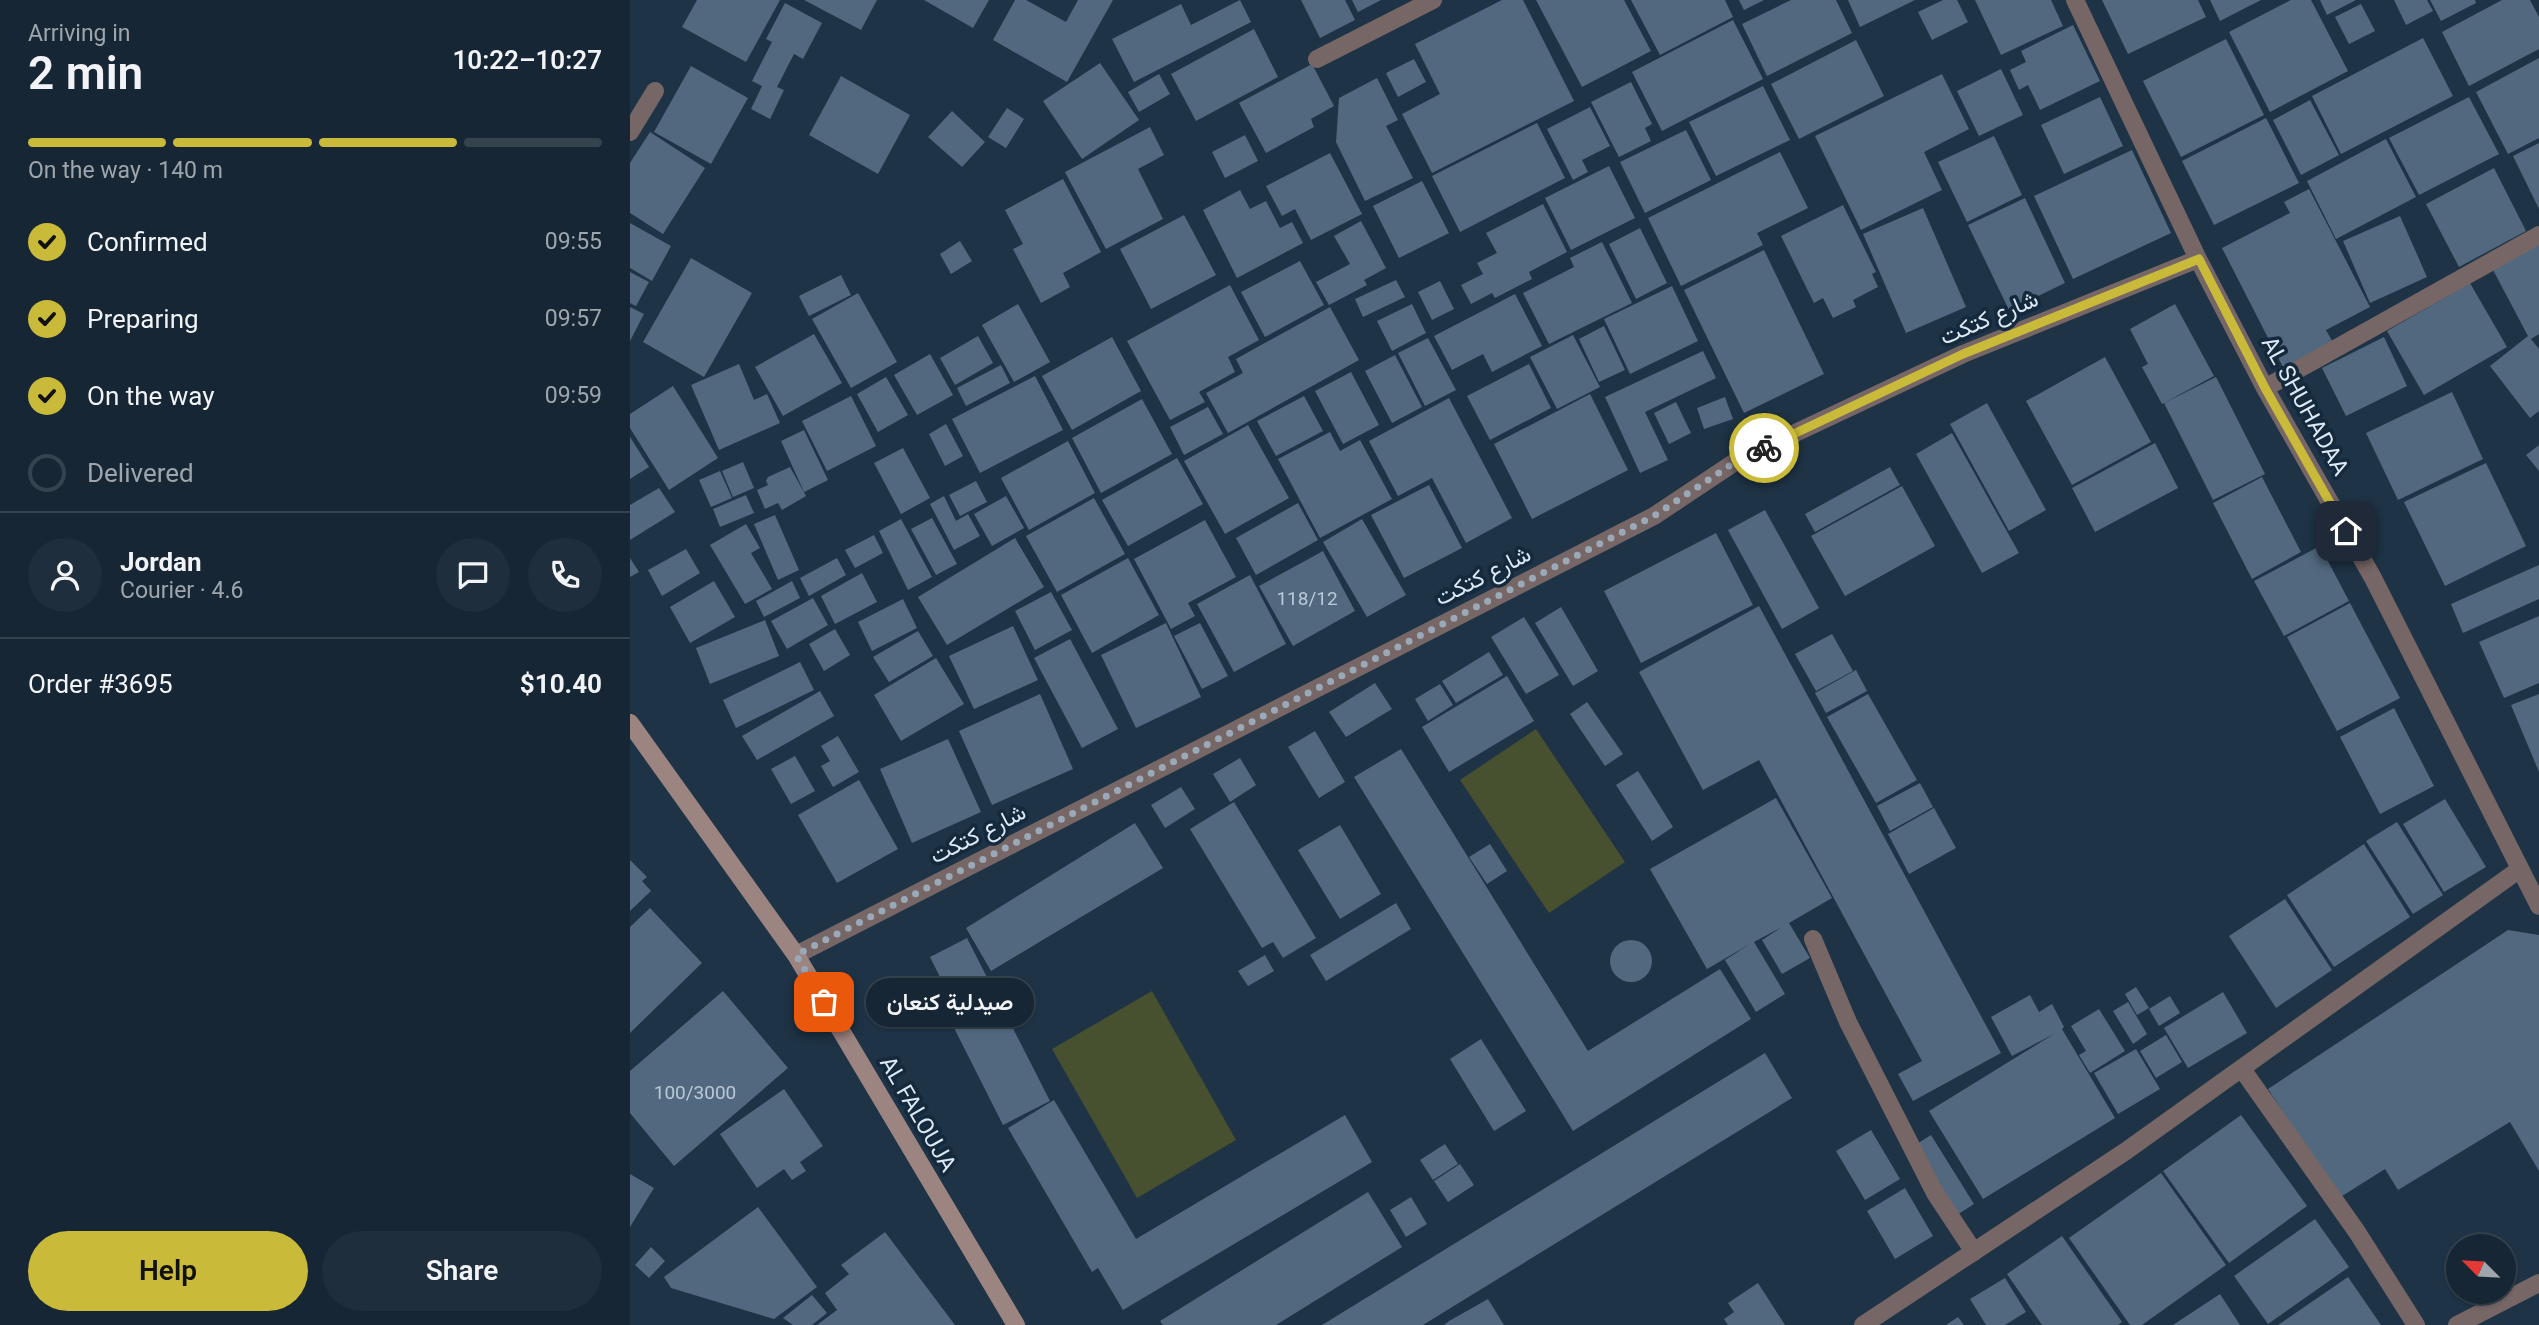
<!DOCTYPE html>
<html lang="en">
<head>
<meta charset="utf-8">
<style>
  :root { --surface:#162634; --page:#1f2e3c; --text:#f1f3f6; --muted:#9ea5ac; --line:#35434f; --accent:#caba3a }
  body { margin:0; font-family:Roboto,Vazirmatn,sans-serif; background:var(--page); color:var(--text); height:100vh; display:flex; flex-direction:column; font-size:26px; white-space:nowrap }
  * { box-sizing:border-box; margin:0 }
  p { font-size:23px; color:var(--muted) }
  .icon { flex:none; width:38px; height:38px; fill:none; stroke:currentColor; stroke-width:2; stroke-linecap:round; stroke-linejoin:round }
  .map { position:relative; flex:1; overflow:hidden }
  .drawer { display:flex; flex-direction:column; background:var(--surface); width:630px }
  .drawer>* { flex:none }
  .needle { width:46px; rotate:294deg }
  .tools { position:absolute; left:1816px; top:1234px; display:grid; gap:14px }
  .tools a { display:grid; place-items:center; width:70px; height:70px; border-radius:50%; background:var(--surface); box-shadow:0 2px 5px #0004,0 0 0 2px var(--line); font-size:35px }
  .pin { position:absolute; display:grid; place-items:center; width:60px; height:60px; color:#fff; margin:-30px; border-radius:14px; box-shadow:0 4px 10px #0006 }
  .courier { position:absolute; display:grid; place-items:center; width:70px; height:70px; margin:-35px; border:5px solid #caba3a; border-radius:50%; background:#fff; color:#222; box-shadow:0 2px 9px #0007 }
  .bubble { position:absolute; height:49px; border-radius:24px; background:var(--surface); box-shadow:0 2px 5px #0004,0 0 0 2px var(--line); font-size:23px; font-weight:600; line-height:49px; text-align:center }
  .headline em { font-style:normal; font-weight:600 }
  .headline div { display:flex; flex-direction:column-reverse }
  .headline { display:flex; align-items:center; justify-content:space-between; height:119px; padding:0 28px }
  h1 { font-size:46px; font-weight:600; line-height:52px }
  .bar { display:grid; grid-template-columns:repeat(4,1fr); gap:10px 7px; align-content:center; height:84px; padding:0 28px }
  .bar i { height:9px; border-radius:5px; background:var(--line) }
  .bar .on { background:var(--accent) }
  .bar p { grid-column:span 4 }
  .line { display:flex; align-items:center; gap:18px; padding:0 28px; border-top:2px solid var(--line) }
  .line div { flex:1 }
  .round { display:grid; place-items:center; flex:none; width:74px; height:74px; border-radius:37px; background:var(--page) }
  ol { padding:0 28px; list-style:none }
  li { display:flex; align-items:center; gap:21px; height:77px }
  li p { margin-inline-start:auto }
  li .icon { padding:7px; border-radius:50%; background:var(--accent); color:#111; stroke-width:4 }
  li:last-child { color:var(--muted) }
  li i { width:38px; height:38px; border:4px solid var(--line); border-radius:50% }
  .action { display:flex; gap:14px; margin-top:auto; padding:14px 28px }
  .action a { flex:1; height:80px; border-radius:42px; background:var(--accent); color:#111; font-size:28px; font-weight:600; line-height:80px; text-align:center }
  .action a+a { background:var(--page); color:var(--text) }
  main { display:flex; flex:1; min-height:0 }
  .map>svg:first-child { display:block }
  .green { fill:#47502f }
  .building { fill:#51687e }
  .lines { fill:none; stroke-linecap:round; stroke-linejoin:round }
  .service { stroke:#766665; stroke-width:18 }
  .minor { stroke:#766665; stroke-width:18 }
  .secondary { stroke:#9c8481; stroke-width:18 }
  .done { stroke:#9aa9b8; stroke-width:7; stroke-dasharray:0 12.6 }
  .route { stroke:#caba3a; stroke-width:9 }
  .labels { text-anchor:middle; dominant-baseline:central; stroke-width:7; stroke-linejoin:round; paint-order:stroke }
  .number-label { font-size:19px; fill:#b9c9d7 }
  .street-label { font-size:23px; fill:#dce9f5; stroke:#14293c }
</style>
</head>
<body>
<main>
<section class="drawer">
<div class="headline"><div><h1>2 min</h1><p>Arriving in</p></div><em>10:22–10:27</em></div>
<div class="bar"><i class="on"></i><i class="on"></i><i class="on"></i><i></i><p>On the way · 140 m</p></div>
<ol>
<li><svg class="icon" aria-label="check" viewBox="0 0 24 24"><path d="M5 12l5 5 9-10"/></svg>Confirmed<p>09:55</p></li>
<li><svg class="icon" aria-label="check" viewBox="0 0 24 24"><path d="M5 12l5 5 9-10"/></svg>Preparing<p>09:57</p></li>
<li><svg class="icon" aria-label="check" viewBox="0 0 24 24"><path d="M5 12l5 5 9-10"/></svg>On the way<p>09:59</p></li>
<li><i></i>Delivered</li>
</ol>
<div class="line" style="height:126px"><a class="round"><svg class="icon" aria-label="person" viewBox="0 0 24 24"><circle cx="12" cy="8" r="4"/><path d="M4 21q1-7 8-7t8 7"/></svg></a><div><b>Jordan</b><p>Courier · 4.6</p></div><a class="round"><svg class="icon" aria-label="chat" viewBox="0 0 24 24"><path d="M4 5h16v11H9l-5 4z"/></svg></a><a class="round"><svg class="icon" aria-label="phone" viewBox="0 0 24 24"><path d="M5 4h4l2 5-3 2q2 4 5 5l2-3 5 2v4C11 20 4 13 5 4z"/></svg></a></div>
<div class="line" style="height:91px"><div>Order #3695</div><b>$10.40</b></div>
<div class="action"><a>Help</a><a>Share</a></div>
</section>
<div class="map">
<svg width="1909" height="1325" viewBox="0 0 1909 1325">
  <rect width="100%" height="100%" fill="#1e3346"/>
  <path class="green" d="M906 729 995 862 919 913 830 780Z
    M522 991 606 1140 507 1198 422 1049Z"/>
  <path class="building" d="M67 0H150L116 62 52 27Z
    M174 0H247L231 30Z
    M294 0H359L343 28Z
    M385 0H396L436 22 448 0H483L437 82 363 40Z
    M610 0 621 22 504 82 482 39 551 4 561 25Z
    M671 0H715L725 20 690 38Z
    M722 0H751L728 12Z
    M872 0H893L944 101 802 173 772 114 810 94 785 44Z
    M906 0H994L1021 51 952 87Z
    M1001 0H1095L1103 17 1030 55Z
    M1109 0H1134L1114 10Z
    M1161 0H1206L1222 33 1137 76 1112 24Z
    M1218 0H1285L1230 27Z
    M1313 0H1327L1338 22 1302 40 1288 12Z
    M1345 0H1421L1433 26 1371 55Z
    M1472 0H1568L1576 17 1498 54Z
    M1580 0H1631L1590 21Z
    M1661 0H1681L1718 71 1640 112 1599 32Z
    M1690 0H1726L1697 15Z
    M1764 0H1797L1803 11 1776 25Z
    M1800 0H1845L1846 3 1811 21Z
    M1872 0H1900L1909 17V49L1839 86 1812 32Z
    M155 3 192 23 173 59 164 54 147 87 154 90 140 119 121 109 132 86 122 81 142 42 136 39Z
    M1731 4 1745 31 1719 44 1705 17Z
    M1103 20 1133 79 1032 131 1002 72Z
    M1443 25 1470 81 1410 110 1398 85 1389 90 1380 70 1396 62 1391 51Z
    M624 29 648 77 566 121 541 74Z
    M1793 38 1823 96 1711 154 1682 96Z
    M1596 39 1634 115 1551 157 1513 81Z
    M1226 40 1254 96 1169 139 1141 84Z
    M1909 58V138L1878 154 1846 92Z
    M784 59 796 82 768 97 756 73Z
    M470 63 509 120 452 159 413 101Z
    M682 64 704 106 681 119 684 127 636 153 609 103Z
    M61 66 118 98 81 164 24 132Z
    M1371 69 1393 115 1349 136 1327 91Z
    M529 74 540 94 509 112 498 92Z
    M1312 74 1339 129 1294 152 1312 190 1231 230 1185 136Z
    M211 76 280 115 248 174 179 135Z
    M747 78 768 120 756 126 783 178 735 201 706 142 709 98Z
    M1001 82 1022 124 1015 128 1021 141 989 157 961 102Z
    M1133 86 1160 140 1086 176 1059 122Z
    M1470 97 1493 146 1434 174 1411 125Z
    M1839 97 1869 154 1789 195 1759 138Z
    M1680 100 1709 155 1671 175 1643 120Z
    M960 107 980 146 952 160 958 172 943 180 917 129Z
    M377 108 394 119 376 148 358 137Z
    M322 111 355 142 332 167 298 137Z
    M1636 118 1669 183 1584 225 1552 161Z
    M907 123 935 178 830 232 802 176Z
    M520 127 534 155 508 169 533 219 476 249 435 172Z
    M1056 130 1081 180 1015 213 990 162Z
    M20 132 75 168 33 234 0 213V163Z
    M615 135 628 161 595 178 582 152Z
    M1364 136 1392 195 1337 222 1308 162Z
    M1756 139 1786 197 1706 239 1677 181Z
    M1909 143V209L1883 156Z
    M1502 150 1541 233 1443 279 1404 196Z
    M1150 152 1178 208 1127 233 1133 245 1051 286 1018 218Z
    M700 153 732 214 681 240 665 209 652 216 636 186Z
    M979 166 1005 218 941 250 915 198Z
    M1864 168 1896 231 1829 267 1796 204Z
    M433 179 471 252 433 273 440 287 411 303 383 249 393 244 375 210Z
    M792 181 819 233 769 258 743 206Z
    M1679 189 1740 307 1696 330 1705 346 1655 371 1592 248 1660 213 1654 202Z
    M610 190 620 209 636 201 650 228 662 222 673 243 607 278 573 210Z
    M1395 198 1435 283 1379 310 1338 225Z
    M913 204 937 252 899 272 902 279 865 298 862 293 841 304 831 285 853 274 847 263 867 253 856 233Z
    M1213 205 1246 272 1242 274 1248 287 1223 300 1226 307 1203 318 1193 298 1184 303 1151 236Z
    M1293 208 1336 307 1276 333 1233 234Z
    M554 215 586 275 521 309 490 249Z
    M1770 216 1797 277 1740 303 1713 241Z
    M731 221 756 268 734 280 737 285 699 305 686 282 720 264 704 236Z
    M0 223 41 246 22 281 0 268Z
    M1010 228 1037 283 1006 299 979 244Z
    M330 241 342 261 321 274 310 254Z
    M972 242 1002 303 919 344 893 293 944 267 940 258Z
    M1909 243V334L1901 339 1909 349V411L1900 418 1860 366 1898 336 1862 268Z
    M1134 250 1194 374 1114 413 1054 290Z
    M61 258 122 293 74 377 13 342Z
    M670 261 694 305 635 337 611 292Z
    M0 272 19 282 6 306 0 303Z
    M211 275 221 295 179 316 169 296Z
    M766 280 775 297 733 317 725 299Z
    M810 281 824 309 802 320 788 292Z
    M1840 283 1877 347 1794 395 1757 331Z
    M600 285 629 340 598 357 605 372 569 392 575 402 540 420 497 341Z
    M1042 286 1068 341 1000 374 974 319Z
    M228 293 267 362 221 388 182 319Z
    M885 294 912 346 862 372 853 354 822 370 804 336Z
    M388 304 420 362 384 382 352 325Z
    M782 304 796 333 762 351 747 321Z
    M1545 304 1584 376 1532 404 1512 367 1518 364 1500 329Z
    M0 307 14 314 0 341Z
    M700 307 729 360 598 433 576 393 613 373 606 359Z
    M974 326 995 370 969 382 949 339Z
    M184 334 212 383 153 416 125 367Z
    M943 335 970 387 927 409 900 357Z
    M348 336 363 363 325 385 310 358Z
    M482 337 511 391 442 430 412 376Z
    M1754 337 1777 386 1716 416 1692 368Z
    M798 338 826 390 795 406 768 353Z
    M1073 351 1086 378 1015 412 1038 460 1010 473 975 397Z
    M300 354 323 395 287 415 264 375Z
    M765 355 792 407 762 423 735 371Z
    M1475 357 1521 442 1442 485 1396 401Z
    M109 364 124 400 137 394 150 423 89 450 61 385Z
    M899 364 921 408 860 440 837 396Z
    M371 365 380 383 336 406 327 388Z
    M721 372 749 425 713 444 685 391Z
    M405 376 433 430 350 473 322 419Z
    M256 377 278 415 248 432 227 394Z
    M1586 377 1635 474 1583 500 1534 403Z
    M43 386 88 458 39 490 0 428V414Z
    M1822 392 1853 459 1768 500 1736 433Z
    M960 394 998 470 902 519 864 444Z
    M221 396 246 446 197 471 172 421Z
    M674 396 693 431 646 456 627 421Z
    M1095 397 1103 419 1074 429 1067 408Z
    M819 398 882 518 836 543 802 478 768 496 739 441Z
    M512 399 542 454 471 493 442 438Z
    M1046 402 1061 433 1039 444 1024 413Z
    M1357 403 1416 510 1379 531 1320 424Z
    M578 407 593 434 554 455 540 427Z
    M316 424 333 456 315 466 299 434Z
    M618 425 659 498 595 534 554 461Z
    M174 430 198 480 174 492 151 441Z
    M700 432 710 451 730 440 762 499 690 538 648 459Z
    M1322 433 1389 553 1352 573 1286 454Z
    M0 437 19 467 0 479Z
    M438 441 465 493 399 530 371 478Z
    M1525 443 1548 488 1465 532 1442 488Z
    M1909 445V471L1896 455Z
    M273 448 300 498 271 514 244 463Z
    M547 458 573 504 498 546 472 500Z
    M113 462 124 488 103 497 92 471Z
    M1856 463 1896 546 1815 586 1774 502Z
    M160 467 176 496 152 510 148 503 135 509 127 490 138 485 136 481 138 477Z
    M1260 467 1270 485 1185 532 1175 514Z
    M90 471 102 498 81 507 69 480Z
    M1632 477 1671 552 1622 579 1583 503Z
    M346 481 357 502 330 516 319 495Z
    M799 485 832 548 774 578 741 515Z
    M1272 486 1305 546 1215 596 1181 536Z
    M29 488 45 512 0 540V505Z
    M116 495 124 513 90 527 83 509Z
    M314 496 326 521 338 514 350 536 324 550 300 504Z
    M376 496 394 528 362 546 344 514Z
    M464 498 495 554 427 592 396 536Z
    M668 503 688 540 626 575 606 538Z
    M1135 510 1189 608 1152 629 1098 530Z
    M145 515 169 570 148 580 124 524Z
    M302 518 327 564 306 575 281 529Z
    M271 519 302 577 278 590 249 531Z
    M732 519 776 595 737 617 693 542Z
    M575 520 606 577 558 603 565 616 541 629 504 559Z
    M116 524 130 548 121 553 142 589 115 604 80 545Z
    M1086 533 1123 605 1011 663 974 591Z
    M244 535 253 553 225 568 215 550Z
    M385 538 414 587 317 645 288 597Z
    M1690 546 1719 601 1654 636 1624 581Z
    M56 549 70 573 32 596 18 570Z
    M693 551 725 611 663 646 629 586Z
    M0 558 9 572 0 577Z
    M207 558 216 575 179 596 170 578Z
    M498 558 529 615 462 653 431 595Z
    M1909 565V599L1833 633 1821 604Z
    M232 573 247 602 205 624 191 596Z
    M620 575 656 644 604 672 567 604Z
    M84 581 105 617 60 643 40 607Z
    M162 581 170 598 134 617 126 601Z
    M421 592 442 630 405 650 385 611Z
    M183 598 198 625 157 649 141 621Z
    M273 599 287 628 242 651 228 622Z
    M1720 603 1770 698 1707 731 1657 637Z
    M1129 606 1371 1053 1283 1101 1268 1074 1292 1061 1129 760 1073 790 1009 672Z
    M931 607 968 671 943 686 905 623Z
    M1909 616V683L1874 698 1849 642Z
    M894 617 929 675 896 694 861 637Z
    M135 620 149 656 80 684 66 648Z
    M536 623 571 697 506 728 471 655Z
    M570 623 598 676 572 689 544 636Z
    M383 626 408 680 344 709 319 656Z
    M205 629 220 655 194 671 179 644Z
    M288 631 303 656 259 682 243 657Z
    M1202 634 1223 671 1186 691 1165 654Z
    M440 639 488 729 452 748 404 658Z
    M859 652 873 675 826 703 812 681Z
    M306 658 334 704 271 741 244 695Z
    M170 662 184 690 106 728 93 700Z
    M1226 670 1237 691 1196 713 1185 693Z
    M877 676 904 721 819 772 792 727Z
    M745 683 762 709 716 737 699 712Z
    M810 684 823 705 798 721 785 699Z
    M190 691 204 716 127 760 112 736Z
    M410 694 443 769 362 805 329 731Z
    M1238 694 1287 780 1246 803 1197 717Z
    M1909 694V772L1881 705Z
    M957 702 993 754 975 766 940 714Z
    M1764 708 1804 786 1750 814 1710 737Z
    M685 731 715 782 689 798 658 747Z
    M208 736 229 772 203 787 191 766 200 761 191 746Z
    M318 739 351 812 282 843 250 769Z
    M771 749 958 1051 1090 969 1121 1019 943 1131 724 777Z
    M165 756 185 791 161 804 141 769Z
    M610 758 626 785 600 802 583 774Z
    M1008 771 1043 827 1022 841 986 785Z
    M229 780 268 849 207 883 168 815Z
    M1290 783 1303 807 1260 831 1247 806Z
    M551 787 565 809 535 828 521 805Z
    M1146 798 1202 898 1159 923 1180 958 1152 974 1132 940 1152 927 1124 942 1155 994 1126 1012 1095 960 1120 944 1077 969 1020 869Z
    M1815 799 1856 867 1814 892 1773 824Z
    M604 802 686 938 653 958 643 942 632 948 560 829Z
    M1304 808 1326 848 1279 874 1258 834Z
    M1767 822 1813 895 1783 914 1736 841Z
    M505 823 533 868 361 971 336 928Z
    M710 825 751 894 710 919 668 850Z
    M860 844 877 871 857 884 839 857Z
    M1734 844 1780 917 1704 967 1657 895Z
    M0 860 17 877 12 881 21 891 0 911Z
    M1655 899 1702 970 1646 1008 1599 936Z
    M766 903 781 929 696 981 680 955Z
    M20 908 72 963 0 1033V927Z
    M1878 930 1909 935V1171L1880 1122 1768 1190 1755 1169 1709 1198 1638 1089Z
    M337 938 420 1101 373 1125 317 1014 326 1009 300 957Z
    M980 961a21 21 0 1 1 42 0a21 21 0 1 1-42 0Z
    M635 955 644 971 618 986 608 971Z
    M1506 987 1519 1008 1507 1015 1495 994Z
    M93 991 158 1068 44 1166 0 1113V1071Z
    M1593 992 1617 1033 1558 1068 1534 1028Z
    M1400 995 1409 1012 1422 1004 1434 1027 1432 1029 1485 1118 1353 1199 1299 1111 1424 1034 1382 1056 1361 1017Z
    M1540 996 1550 1013 1529 1026 1519 1009Z
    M1498 1002 1517 1034 1503 1044 1483 1011Z
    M1469 1009 1495 1051 1460 1073 1449 1055 1456 1051 1441 1026Z
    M1536 1035 1552 1062 1526 1078 1510 1051Z
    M851 1039 896 1111 864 1131 820 1059Z
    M1506 1049 1530 1089 1488 1114 1464 1073Z
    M1135 1053 1162 1098 793 1325H692Z
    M154 1089 193 1146 170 1162 176 1171 162 1180 154 1169 127 1188 90 1134Z
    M424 1100 506 1239 715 1115 742 1162 493 1310 468 1268 462 1272 378 1128Z
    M1611 1115 1677 1206 1599 1263 1533 1171Z
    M1241 1130 1270 1179 1235 1200 1206 1151Z
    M1301 1135 1344 1204 1327 1215 1285 1145Z
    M815 1144 828 1164 803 1180 790 1160Z
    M830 1164 844 1185 818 1202 804 1181Z
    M1531 1173 1596 1265 1512 1325H1500L1439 1238Z
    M0 1174 24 1188 0 1227Z
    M1275 1188 1303 1236 1265 1259 1237 1211Z
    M738 1192 772 1247 646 1325H533L530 1321Z
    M781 1197 797 1224 776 1237 760 1210Z
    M128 1207 187 1287 144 1319 41 1288 34 1277Z
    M1685 1219 1719 1267 1638 1324 1604 1276Z
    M255 1232 325 1325H187L207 1310 195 1293 219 1274 211 1265Z
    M1432 1236 1492 1322 1488 1325H1412L1377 1274Z
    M21 1247 35 1261 19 1278 5 1265Z
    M1718 1277 1751 1325H1648Z
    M1375 1278 1396 1312 1375 1325H1356L1340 1299Z
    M1128 1283 1155 1325H1098L1094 1319 1104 1312 1098 1303Z
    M1590 1294 1610 1325H1543Z
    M182 1295 197 1313 182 1325H163L153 1318Z
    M858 1299 874 1325H814L819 1321Z
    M1328 1317 1334 1325H1316Z"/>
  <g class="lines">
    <path class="service" d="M687 59 803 0
      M0 132 25 91
      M1183 939 1218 1022 1305 1193 1344 1252"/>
    <path class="minor" d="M1445 0 1568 259 1635 388 1743 578 1909 906
      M1635 388 1909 235
      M166 955 1024 516 1108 460 1333 354 1568 259
      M1612 1069 1727 1232 1786 1325
      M1233 1325 1496 1151 1890 869
      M1827 1325 1909 1283"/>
    <path class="secondary" d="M0 723 166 955 386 1325"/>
  </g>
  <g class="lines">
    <path class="done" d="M194 1002 166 955 1024 516 1108 460 1134 448"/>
    <path class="route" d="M1134 448 1333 354 1569 259 1635 388 1716 531"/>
  </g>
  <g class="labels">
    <g class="number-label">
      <text x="677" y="598">118/12</text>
      <text x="65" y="1092">100/3000</text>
    </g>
    <g class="street-label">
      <text transform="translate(1359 318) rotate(-23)">شارع كتكت</text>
      <text transform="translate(1675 406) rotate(61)">AL SHUHADAA</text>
      <text transform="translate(853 576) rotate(-27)">شارع كتكت</text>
      <text transform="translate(348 834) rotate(-27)">شارع كتكت</text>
      <text transform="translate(288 1114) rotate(60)">AL FALOUJA</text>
    </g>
  </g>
</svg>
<div class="tools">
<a><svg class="needle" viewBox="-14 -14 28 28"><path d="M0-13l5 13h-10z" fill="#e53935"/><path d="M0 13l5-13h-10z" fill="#9ea5ac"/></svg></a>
</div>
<div class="pin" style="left:194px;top:1002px;background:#ea580c"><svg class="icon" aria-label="bag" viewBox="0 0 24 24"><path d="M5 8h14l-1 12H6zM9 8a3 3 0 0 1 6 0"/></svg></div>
<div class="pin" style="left:1716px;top:531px;background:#1f2937"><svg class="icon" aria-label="home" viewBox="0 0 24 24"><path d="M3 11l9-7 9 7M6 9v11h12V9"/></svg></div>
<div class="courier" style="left:1134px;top:448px"><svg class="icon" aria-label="bike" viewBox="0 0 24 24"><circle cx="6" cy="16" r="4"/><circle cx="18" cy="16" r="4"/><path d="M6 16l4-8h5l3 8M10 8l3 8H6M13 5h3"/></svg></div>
<div class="bubble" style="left:236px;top:978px;width:168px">صيدلية كنعان</div>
</div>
</main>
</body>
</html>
